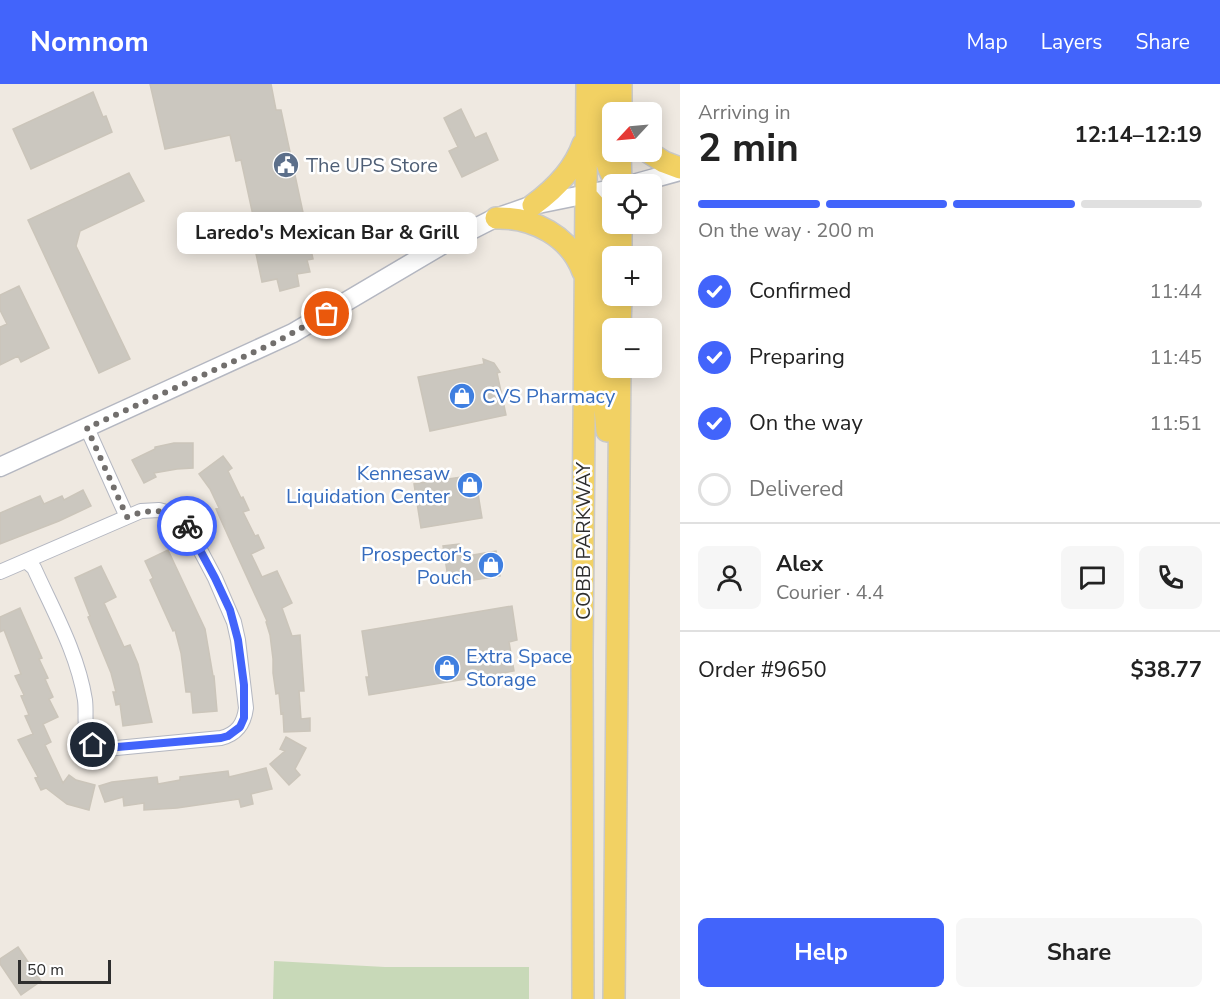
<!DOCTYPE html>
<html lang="en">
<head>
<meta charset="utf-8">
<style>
  :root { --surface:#fff; --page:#f6f6f6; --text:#222; --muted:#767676; --line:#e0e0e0; --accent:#4264fb }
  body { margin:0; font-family:"Nunito Sans",sans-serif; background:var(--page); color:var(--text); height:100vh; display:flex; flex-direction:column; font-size:22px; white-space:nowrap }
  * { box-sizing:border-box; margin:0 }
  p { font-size:20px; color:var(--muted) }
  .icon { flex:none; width:33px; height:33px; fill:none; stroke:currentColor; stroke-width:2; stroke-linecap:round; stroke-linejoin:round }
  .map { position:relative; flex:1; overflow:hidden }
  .drawer { display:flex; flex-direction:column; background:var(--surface); width:540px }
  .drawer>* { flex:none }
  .needle { width:39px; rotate:244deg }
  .buttons { position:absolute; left:602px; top:18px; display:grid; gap:12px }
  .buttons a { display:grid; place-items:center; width:60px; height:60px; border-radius:9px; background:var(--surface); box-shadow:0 3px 15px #0003; font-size:30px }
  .scale { position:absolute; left:18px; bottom:15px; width:93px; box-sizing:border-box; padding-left:6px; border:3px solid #2e2e2e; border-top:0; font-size:16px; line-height:21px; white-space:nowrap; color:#2e2e2e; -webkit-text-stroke:4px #fff; paint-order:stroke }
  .pin { position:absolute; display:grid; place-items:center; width:51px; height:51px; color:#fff; margin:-26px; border:3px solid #fff; border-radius:50%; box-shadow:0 2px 6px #0007 }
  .courier { position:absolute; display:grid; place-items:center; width:60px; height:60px; margin:-30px; border:4px solid #4264fb; border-radius:50%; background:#fff; color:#222; box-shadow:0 2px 8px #0007 }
  .bubble { position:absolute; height:42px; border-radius:9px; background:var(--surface); box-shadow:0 3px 15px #0003; font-size:20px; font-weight:700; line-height:42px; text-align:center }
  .headline em { font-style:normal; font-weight:700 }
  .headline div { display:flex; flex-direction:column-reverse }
  .headline { display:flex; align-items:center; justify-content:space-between; height:102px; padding:0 18px }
  h1 { font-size:39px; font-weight:700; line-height:45px }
  .bar { display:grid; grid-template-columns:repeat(4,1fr); gap:9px 6px; align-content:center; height:72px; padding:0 18px }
  .bar i { height:8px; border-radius:4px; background:var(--line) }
  .bar .active { background:var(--accent) }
  .bar p { grid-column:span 4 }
  .line { display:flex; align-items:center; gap:15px; padding:0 18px; border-top:2px solid var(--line) }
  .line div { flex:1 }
  .round { display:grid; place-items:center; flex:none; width:63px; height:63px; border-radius:9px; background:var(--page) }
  ol { padding:0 18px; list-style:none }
  li { display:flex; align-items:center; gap:18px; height:66px }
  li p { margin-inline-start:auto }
  li .icon { padding:6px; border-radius:50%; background:var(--accent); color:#fff; stroke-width:4 }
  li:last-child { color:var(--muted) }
  li i { width:33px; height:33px; border:3px solid var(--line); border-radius:50% }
  .cta { display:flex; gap:12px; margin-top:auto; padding:12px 18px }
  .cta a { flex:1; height:69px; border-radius:9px; background:var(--accent); color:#fff; font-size:24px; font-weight:700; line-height:69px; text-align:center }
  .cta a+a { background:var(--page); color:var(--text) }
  header { display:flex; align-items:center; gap:36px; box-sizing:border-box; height:84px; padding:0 30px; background:var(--accent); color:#fff }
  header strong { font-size:28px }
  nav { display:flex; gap:33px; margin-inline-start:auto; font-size:21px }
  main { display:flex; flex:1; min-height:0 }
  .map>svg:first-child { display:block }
  .cemetery { fill:#c8d9b8 }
  .building { fill:#cbc7bf; stroke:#cbc5ba; stroke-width:1.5 }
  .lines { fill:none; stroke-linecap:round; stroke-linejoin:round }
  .street-casing { stroke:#b4b7c1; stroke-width:16 }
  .secondary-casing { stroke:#b4b7c1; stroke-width:21 }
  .primary-casing { stroke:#c9c9c9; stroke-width:24 }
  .street { stroke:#fff; stroke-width:14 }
  .secondary { stroke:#fff; stroke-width:18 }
  .primary { stroke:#f2d163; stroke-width:21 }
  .done { stroke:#726f6d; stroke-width:6; stroke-dasharray:0 10.8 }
  .route { stroke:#4264fb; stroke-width:8 }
  .labels { text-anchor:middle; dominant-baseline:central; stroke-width:5; stroke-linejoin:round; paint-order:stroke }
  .service-label { font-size:20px; fill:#4e5e75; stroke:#fff; text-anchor:start }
  .shop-label { font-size:20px; fill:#366cbe; stroke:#fff; text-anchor:start }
  .street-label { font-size:20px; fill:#2e2e2e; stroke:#fff }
</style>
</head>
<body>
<header>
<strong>Nomnom</strong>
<nav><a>Map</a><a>Layers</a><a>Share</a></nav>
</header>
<main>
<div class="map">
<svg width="680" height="915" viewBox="0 0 680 915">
  <rect width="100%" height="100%" fill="#efe9e1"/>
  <path class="cemetery" d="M274 877 385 883H529V915H273Z"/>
  <path class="building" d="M150 0H271L276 26H281L313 175 307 176 310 188 297 190 299 202 280 207 277 195 262 198 255 165 260 164 241 76 236 77 230 51 165 65Z
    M93 8 103 33 106 32 112 48 31 85 13 45Z
    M461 25 475 54 486 49 498 76 462 93 449 67 458 63 444 34Z
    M129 89 144 117 80 147 76 162 130 275 99 289 28 136Z
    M19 202 49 264 21 278 18 272 0 281V243L7 240 0 226V211Z
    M483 275 494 279 500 288 497 289 506 331 430 347 418 293 484 280Z
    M174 359H193V384L177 385 154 389 156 393 144 399 132 376 155 365V363Z
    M223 372 232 384 228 387 241 414 243 413 249 426 243 428 255 452 258 451 264 464 251 470 262 493 277 487 292 519 282 524 292 552 300 551 304 607H299L301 635 310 634V647L284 648 283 629 281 630 279 609 276 610 273 589V575L270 551 266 538 267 537 225 445 216 425 219 424 210 405 199 390Z
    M475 391 482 434 421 444 414 400Z
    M83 406 91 422 59 437 0 460V429L40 412 44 420 62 412 64 416Z
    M459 460 461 473 496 467 500 492 449 500 443 462Z
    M168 466 205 545 213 592H214L217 627 193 629 191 608H186L181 569 175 546 173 547 150 496 153 494 145 477Z
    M101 482 116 513 104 519 124 563 130 561 138 580 152 638 123 642 120 620 116 621 113 608H116L111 589 88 533 90 532 75 494Z
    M512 522 517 556 509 558 514 587 369 611 366 593H369L362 547Z
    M20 524 42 574 39 575 48 594 45 595 53 613 49 615 58 633 43 640 51 658 45 661 63 699 69 691 76 696 95 701 89 726 67 720 46 704 41 706 35 694 38 693 18 656 33 650 25 632 29 631 21 612 24 611 15 592 21 590 4 546 0 548V533Z
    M286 653 306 664 295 685 300 691 289 701 270 680 285 667 280 665Z
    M266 684 272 705 251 710 253 720 241 723 239 715 177 724 144 726V719L124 722 123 713 105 718 99 702 112 698 157 693 158 700 180 696V693L228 687 229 693Z
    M18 863 41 897 21 911 0 880V875Z"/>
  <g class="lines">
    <g class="street-casing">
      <path id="street" d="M87 344 127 433
        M0 488 141 427 159 426 173 430 189 445 215 494 234 538 238 556 246 624C244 640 237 650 221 654L106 665 93 661C82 648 87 631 85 616 78 570 53 526 34 484L26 477"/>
    </g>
    <g class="secondary-casing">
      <path id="secondary" d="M633 100 680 87
        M0 383 293 249 442 161 493 135 533 121 612 105"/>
    </g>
    <g class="primary-casing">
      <path id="primary" d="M605 0C604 32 596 74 618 100
        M621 28V0
        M620 68 621 100
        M648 68 664 78 680 84
        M586 111 598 125 602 139 601 279 607 347
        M533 121C555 105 574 86 583 60
        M496 134C533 133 570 152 583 188
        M621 172V140
        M620 244 621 212
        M583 915 582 569 587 0
        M614 915 620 284"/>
    </g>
    <use href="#street" class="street"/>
    <use href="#secondary" class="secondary"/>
    <use href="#primary" class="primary"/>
  </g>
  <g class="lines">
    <path class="done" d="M187 442C169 424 150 424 127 433L87 344 276 258 327 230"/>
    <path class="route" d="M93 661 106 664 221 654 228 652 240 643 244 634V601L238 556 230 526 215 494 187 442"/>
  </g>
  <defs>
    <g id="civic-disc" transform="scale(1.35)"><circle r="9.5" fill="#5c6f8a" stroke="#fff"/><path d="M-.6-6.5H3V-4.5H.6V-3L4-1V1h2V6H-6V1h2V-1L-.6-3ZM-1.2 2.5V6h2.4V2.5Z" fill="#fff"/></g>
    <g id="shop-disc" transform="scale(1.35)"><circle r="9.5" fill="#3f7fe0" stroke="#fff"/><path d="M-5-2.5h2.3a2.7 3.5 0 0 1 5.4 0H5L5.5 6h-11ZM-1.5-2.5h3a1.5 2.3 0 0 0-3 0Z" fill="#fff"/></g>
  </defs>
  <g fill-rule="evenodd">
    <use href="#civic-disc" x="286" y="81"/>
    <use href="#shop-disc" x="462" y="312"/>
    <use href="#shop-disc" x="470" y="401"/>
    <use href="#shop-disc" x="491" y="481"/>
    <use href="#shop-disc" x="447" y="584"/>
  </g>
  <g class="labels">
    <g class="service-label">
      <text x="306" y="81">The UPS Store</text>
    </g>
    <g class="shop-label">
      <text x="482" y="312">CVS Pharmacy</text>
      <text x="450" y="389" text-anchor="end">Kennesaw<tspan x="450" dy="23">Liquidation Center</tspan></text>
      <text x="472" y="470" text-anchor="end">Prospector's<tspan x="472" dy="23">Pouch</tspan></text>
      <text x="466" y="572">Extra Space<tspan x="466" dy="23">Storage</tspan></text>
    </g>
    <g class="street-label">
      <text transform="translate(583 457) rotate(-90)">COBB PARKWAY</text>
    </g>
  </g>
</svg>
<div class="buttons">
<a><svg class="needle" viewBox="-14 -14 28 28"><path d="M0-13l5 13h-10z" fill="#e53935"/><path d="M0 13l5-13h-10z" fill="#767676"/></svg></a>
<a><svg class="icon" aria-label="locate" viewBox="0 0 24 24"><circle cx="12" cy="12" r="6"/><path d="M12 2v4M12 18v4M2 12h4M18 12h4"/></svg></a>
<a>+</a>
<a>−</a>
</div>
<div class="scale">50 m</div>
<div class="pin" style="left:327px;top:230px;background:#ea580c"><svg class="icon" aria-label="bag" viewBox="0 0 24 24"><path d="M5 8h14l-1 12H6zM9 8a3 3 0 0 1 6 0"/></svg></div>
<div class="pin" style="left:93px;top:661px;background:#1f2937"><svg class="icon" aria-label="home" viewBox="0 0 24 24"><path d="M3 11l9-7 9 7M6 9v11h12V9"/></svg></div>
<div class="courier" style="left:187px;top:442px"><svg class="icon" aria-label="bike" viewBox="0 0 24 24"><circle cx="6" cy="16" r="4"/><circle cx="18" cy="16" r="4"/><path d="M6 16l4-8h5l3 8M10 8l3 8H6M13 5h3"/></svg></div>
<div class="bubble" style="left:177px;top:128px;width:300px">Laredo's Mexican Bar &amp; Grill</div>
</div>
<section class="drawer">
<div class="headline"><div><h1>2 min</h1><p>Arriving in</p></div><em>12:14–12:19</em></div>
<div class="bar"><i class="active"></i><i class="active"></i><i class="active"></i><i></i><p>On the way · 200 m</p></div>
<ol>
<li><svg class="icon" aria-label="check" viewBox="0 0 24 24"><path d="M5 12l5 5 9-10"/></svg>Confirmed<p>11:44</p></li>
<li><svg class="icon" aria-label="check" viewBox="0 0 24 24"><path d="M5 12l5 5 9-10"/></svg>Preparing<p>11:45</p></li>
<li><svg class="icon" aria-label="check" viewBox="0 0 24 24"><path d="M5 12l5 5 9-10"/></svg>On the way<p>11:51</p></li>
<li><i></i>Delivered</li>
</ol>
<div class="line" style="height:108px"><a class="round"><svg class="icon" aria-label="person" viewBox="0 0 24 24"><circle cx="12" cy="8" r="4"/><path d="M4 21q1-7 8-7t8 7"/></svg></a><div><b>Alex</b><p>Courier · 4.4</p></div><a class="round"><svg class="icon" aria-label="chat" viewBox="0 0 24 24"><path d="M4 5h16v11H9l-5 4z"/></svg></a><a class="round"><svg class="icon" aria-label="phone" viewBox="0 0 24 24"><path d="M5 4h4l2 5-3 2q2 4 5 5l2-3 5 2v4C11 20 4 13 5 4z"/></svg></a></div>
<div class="line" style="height:78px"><div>Order #9650</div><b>$38.77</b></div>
<div class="cta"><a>Help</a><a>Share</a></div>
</section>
</main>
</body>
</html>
